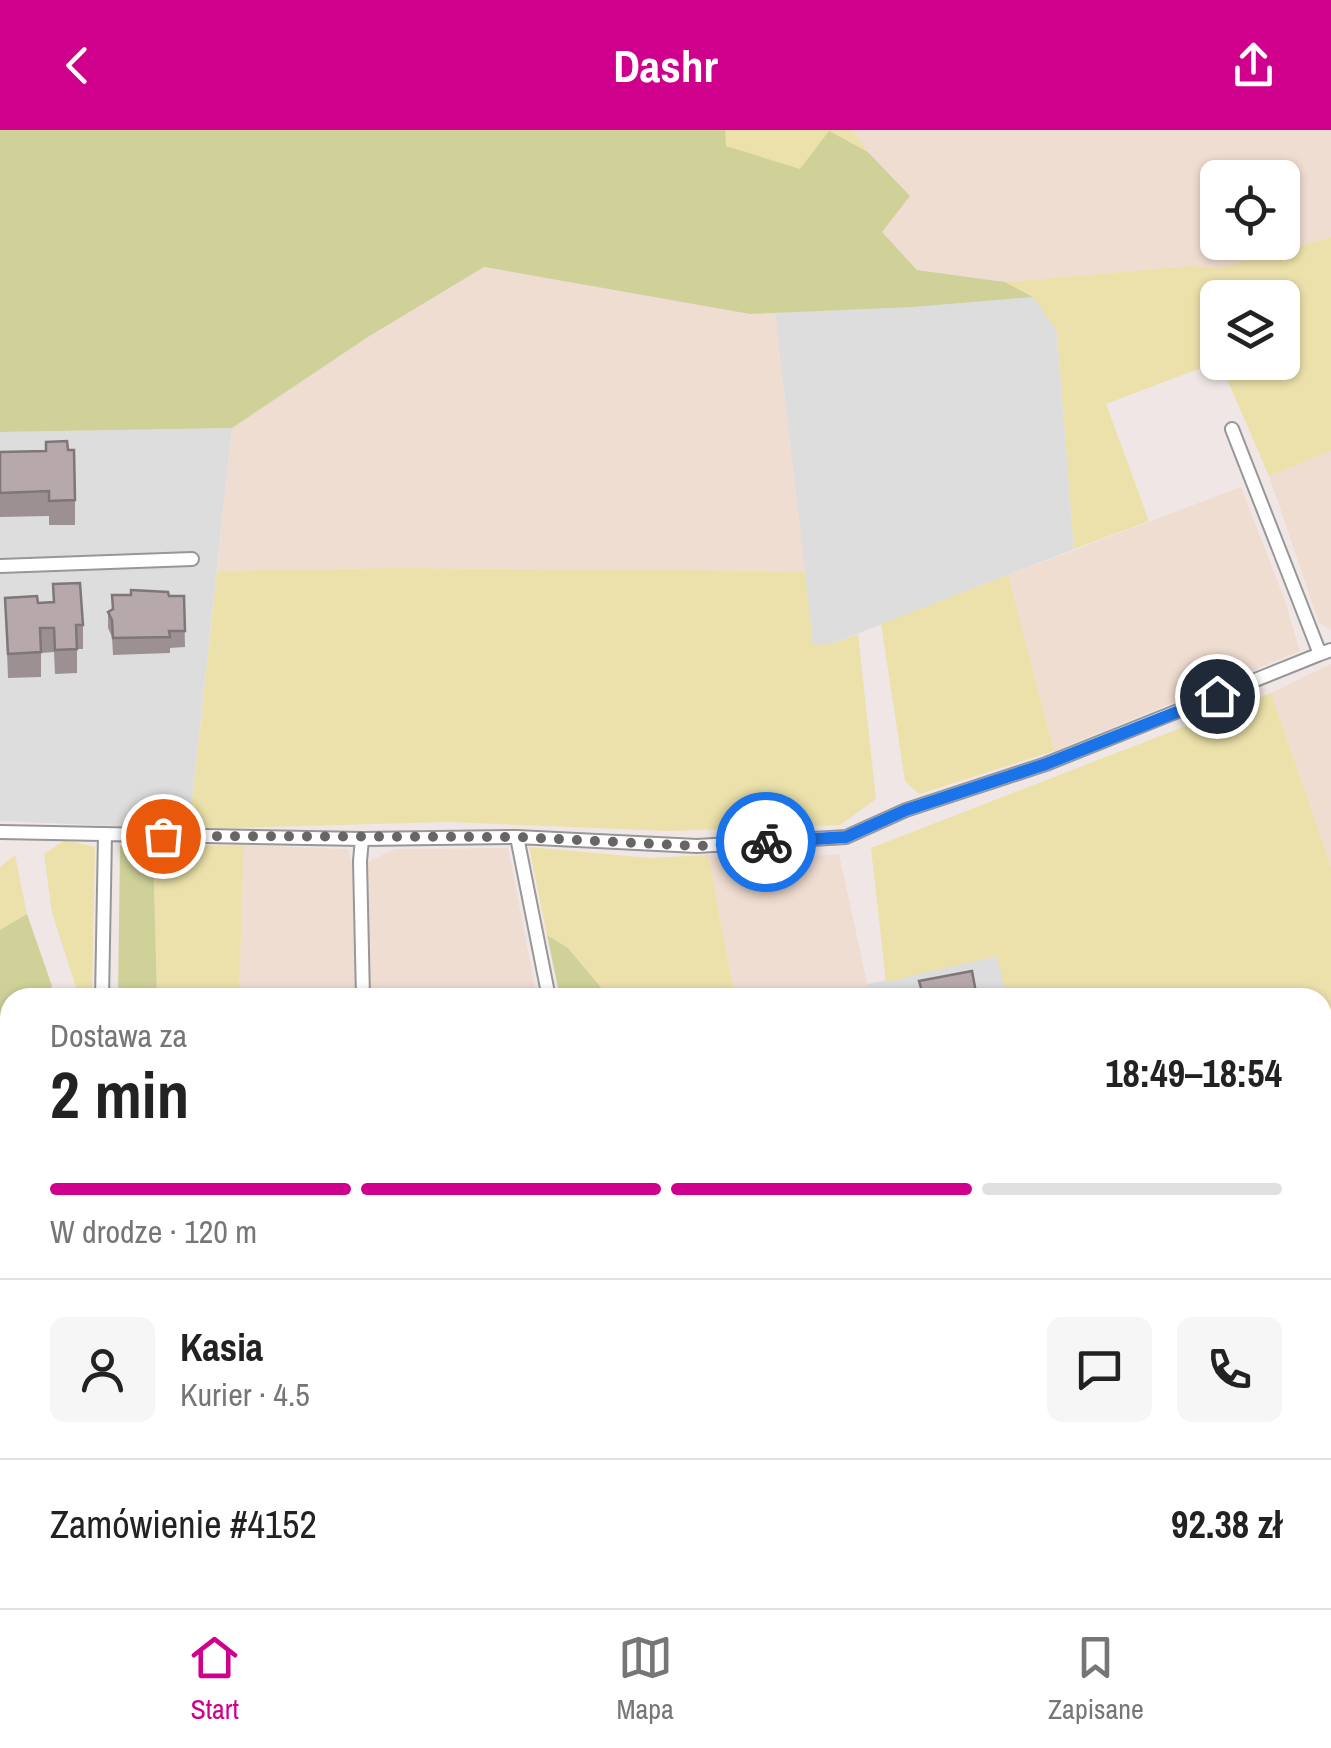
<!DOCTYPE html>
<html lang="pl">
<head>
<meta charset="utf-8">
<style>
  :root { --surface:#fff; --page:#f6f6f6; --text:#222; --muted:#767676; --line:#e0e0e0; --accent:#cf008c }
  body { margin:0; font-family:"Archivo Narrow",sans-serif; background:var(--page); color:var(--text); height:100vh; display:flex; flex-direction:column; font-size:38px; white-space:nowrap }
  * { box-sizing:border-box; margin:0 }
  p { font-size:32px; color:var(--muted) }
  .icon { flex:none; width:55px; height:55px; fill:none; stroke:currentColor; stroke-width:2; stroke-linecap:round; stroke-linejoin:round }
  .map { position:relative; flex:1; overflow:hidden }
  .sheet { position:absolute; left:0px; top:858px; width:1332px; height:622px; display:flex; flex-direction:column; background:var(--surface); border-radius:30px 30px 0 0; box-shadow:0 2px 8px #0004 }
  .sheet>* { flex:none }
  .buttons { position:absolute; left:1200px; top:30px; display:grid; gap:20px }
  .buttons a { display:grid; place-items:center; width:100px; height:100px; border-radius:15px; background:var(--surface); box-shadow:0 2px 8px #0004; font-size:50px }
  .pin { position:absolute; display:grid; place-items:center; width:85px; height:85px; color:#fff; margin:-42px; border:5px solid #fff; border-radius:50%; box-shadow:0 2px 10px #0007 }
  .courier { position:absolute; display:grid; place-items:center; width:100px; height:100px; margin:-50px; border:8px solid #1a73e8; border-radius:50%; background:#fff; color:#222; box-shadow:0 2px 12px #0007 }
  .headline em { font-style:normal; font-weight:700 }
  .headline div { display:flex; flex-direction:column-reverse }
  .headline { display:flex; align-items:center; justify-content:space-between; height:170px; padding:0 50px }
  h1 { font-size:65px; font-weight:700; line-height:75px }
  .bar { display:grid; grid-template-columns:repeat(4,1fr); gap:15px 10px; align-content:center; height:120px; padding:0 50px }
  .bar i { height:12px; border-radius:8px; background:var(--line) }
  .bar .selected { background:var(--accent) }
  .bar p { grid-column:span 4 }
  .line { display:flex; align-items:center; gap:25px; padding:0 50px; border-top:2px solid var(--line) }
  .line div { flex:1 }
  .round { display:grid; place-items:center; flex:none; width:105px; height:105px; border-radius:15px; background:var(--page) }
  header { display:flex; justify-content:space-between; align-items:center; height:130px; padding:0 50px; background:var(--accent); color:#fff; font-size:45px; font-weight:700 }
  .dock { display:flex; justify-content:space-around; align-items:center; height:140px; border-top:2px solid var(--line); background:var(--surface); font-size:28px; color:var(--muted) }
  .dock a { display:grid; justify-items:center; gap:5px }
  .dock .selected { color:var(--accent) }
  .map>svg:first-child { display:block }
  .residential { fill:#dedddd }
  .farmland { fill:#f0ddd1; fill-rule:evenodd }
  .grass { fill:#ece1aa }
  .forest { fill:#cfd199 }
  .lines { fill:none; stroke-linecap:round; stroke-linejoin:round }
  .stream { stroke:#a5dfc5; stroke-width:8 }
  .service-casing { stroke:#979797; stroke-width:16 }
  .service { stroke:#fff; stroke-width:12 }
  .wall { fill:#9d9093 }
  .building { fill:#b6a8ab; stroke:#7f7678; stroke-width:2.5 }
  .done { stroke:#696565; stroke-width:10; stroke-dasharray:0 18 }
  .route { stroke:#1a73e8; stroke-width:12 }
</style>
</head>
<body>
<header><svg class="icon" aria-label="back" viewBox="0 0 24 24"><path d="M15 5l-7 7 7 7"/></svg>Dashr<svg class="icon" aria-label="share" viewBox="0 0 24 24"><path d="M12 15V3M7 8l5-5 5 5M5 13v7h14v-7"/></svg></header>
<div class="map">
<svg width="1331" height="1478" viewBox="0 0 1331 1478">
  <rect width="100%" height="100%" fill="#f0e6e6"/>
  <path class="residential" d="M1033 167 1057 200 1074 419 831 514 813 516 775 183Z
    M232 298 189 699 0 691V302Z
    M998 826 1007 867H866L863 855Z
    M0 983H10V1216L0 1215Z"/>
  <path class="farmland" d="M853 0H1331V107L1220 138 1191 136 1005 152 917 140 881 102 909 66 868 22ZM1218 48H1282V112H1218Z
    M484 137 750 184 775 183 805 441 390 438 217 441 232 298 368 207Z
    M1331 321V500L1319 493 1269 346Z
    M1241 357 1284 468 1300 521 1054 621 1008 445Z
    M1331 534V736L1271 563Z
    M244 715 348 719 352 735 356 867H239Z
    M508 718 537 867H370L368 732 395 719Z
    M839 724 870 867H735L708 725 781 728Z"/>
  <path class="grass" d="M725 0H853L868 22 829 2 800 40 725 16Z
    M1331 107V321L1269 346 1220 233 1282 232V168H1218L1217 232 1106 274 1149 391 1074 419 1057 201 1033 167 1005 152 1191 136 1220 138Z
    M390 438 805 441 813 515 831 514 858 504 876 669 840 695 668 701 449 692 189 699 217 441Z
    M1008 445 1054 621 919 664 905 651 881 494Z
    M1271 563 1331 736V996L1323 994 1322 868 1007 867 997 826 886 852 871 718Z
    M65 710 95 717 92 867H72L76 857 52 783 44 724Z
    M244 715 239 867H157L153 716Z
    M529 717 650 728 708 725 735 867H609L568 818 547 805Z
    M15 725 27 784 0 800V737Z
    M0 1464 10 1466V1470H32L69 1478 72 1470H383L382 1478H0Z"/>
  <path class="forest" d="M0 0H725L726 16 800 39 829 1 868 22 910 66 882 102 917 140 1005 152 1033 167 913 177 750 184 484 137 368 207 232 298 0 302Z
    M120 716H153L157 867H118Z
    M27 784 52 856 51 867 10 868V886L0 887V800Z
    M547 805 568 818 609 867H560Z
    M1331 1110V1478H382L383 1470H1322V1115Z
    M0 1253 10 1255V1466L0 1464Z"/>
  <g class="lines">
    <path class="stream" d="M1322 1141 1331 1137"/>
    <g class="service-casing">
      <path id="service" d="M1232 299 1320 524 1331 520
        M0 436 192 429
        M0 702 362 709 517 707 549 868
        M517 707 697 716 846 707 906 680 1046 634 1320 524
        M362 709 360 731 363 868
        M102 868 105 704"/>
    </g>
    <use href="#service" class="service"/>
  </g>
  <path class="wall" d="M0 322 75 370V395H49V386L0 387Z
    M53 454 83 495V519H77V543L55 544 54 522 41 523V547L8 548 5 468 38 473 53 472Z
    M169 466H184L185 517 170 518V523L113 525 112 507 108 498V482Z
    M0 1028H10V1067H0Z
    M0 1106 10 1107V1155L0 1154Z"/>
  <path class="building" d="M67 311 68 320H74L75 370 49 371V361L0 363V322L46 321V312Z
    M80 453 83 495H76L77 519 55 520 54 498H40L41 522 8 524 5 468 37 466 38 473 54 472 53 454Z
    M131 460 168 462 169 466H184L185 501H169L170 507 113 508 112 490 108 482 113 479 112 465H131Z
    M972 841 977 868H924L919 851Z
    M0 1028H10V1050L0 1051Z
    M0 1106 10 1107V1139L0 1137Z"/>
  <g class="lines">
    <path class="done" d="M163 706 517 707 697 716 766 712"/>
    <path class="route" d="M766 712 846 707 906 680 1046 634 1217 566"/>
  </g>
</svg>
<div class="buttons">
<a><svg class="icon" aria-label="locate" viewBox="0 0 24 24"><circle cx="12" cy="12" r="6"/><path d="M12 2v4M12 18v4M2 12h4M18 12h4"/></svg></a>
<a><svg class="icon" aria-label="layers" viewBox="0 0 24 24"><path d="M12 4l9 5-9 5-9-5zM3 14l9 5 9-5"/></svg></a>
</div>
<div class="pin" style="left:163px;top:706px;background:#ea580c"><svg class="icon" aria-label="bag" viewBox="0 0 24 24"><path d="M5 8h14l-1 12H6zM9 8a3 3 0 0 1 6 0"/></svg></div>
<div class="pin" style="left:1217px;top:566px;background:#1f2937"><svg class="icon" aria-label="home" viewBox="0 0 24 24"><path d="M3 11l9-7 9 7M6 9v11h12V9"/></svg></div>
<div class="courier" style="left:766px;top:712px"><svg class="icon" aria-label="bike" viewBox="0 0 24 24"><circle cx="6" cy="16" r="4"/><circle cx="18" cy="16" r="4"/><path d="M6 16l4-8h5l3 8M10 8l3 8H6M13 5h3"/></svg></div>
<section class="sheet">
<div class="headline"><div><h1>2 min</h1><p>Dostawa za</p></div><em>18:49–18:54</em></div>
<div class="bar"><i class="selected"></i><i class="selected"></i><i class="selected"></i><i></i><p>W drodze · 120 m</p></div>
<div class="line" style="height:180px"><a class="round"><svg class="icon" aria-label="person" viewBox="0 0 24 24"><circle cx="12" cy="8" r="4"/><path d="M4 21q1-7 8-7t8 7"/></svg></a><div><b>Kasia</b><p>Kurier · 4.5</p></div><a class="round"><svg class="icon" aria-label="chat" viewBox="0 0 24 24"><path d="M4 5h16v11H9l-5 4z"/></svg></a><a class="round"><svg class="icon" aria-label="phone" viewBox="0 0 24 24"><path d="M5 4h4l2 5-3 2q2 4 5 5l2-3 5 2v4C11 20 4 13 5 4z"/></svg></a></div>
<div class="line" style="height:130px"><div>Zamówienie #4152</div><b>92.38 zł</b></div>
</section>
</div>
<nav class="dock">
<a class="selected"><svg class="icon" aria-label="home" viewBox="0 0 24 24"><path d="M3 11l9-7 9 7M6 9v11h12V9"/></svg>Start</a>
<a><svg class="icon" aria-label="map" viewBox="0 0 24 24"><path d="M3 6l6-2 6 2 6-2v14l-6 2-6-2-6 2zM9 4v14M15 6v14"/></svg>Mapa</a>
<a><svg class="icon" aria-label="saved" viewBox="0 0 24 24"><path d="M7 4h10v16l-5-4-5 4z"/></svg>Zapisane</a>
</nav>
</body>
</html>
